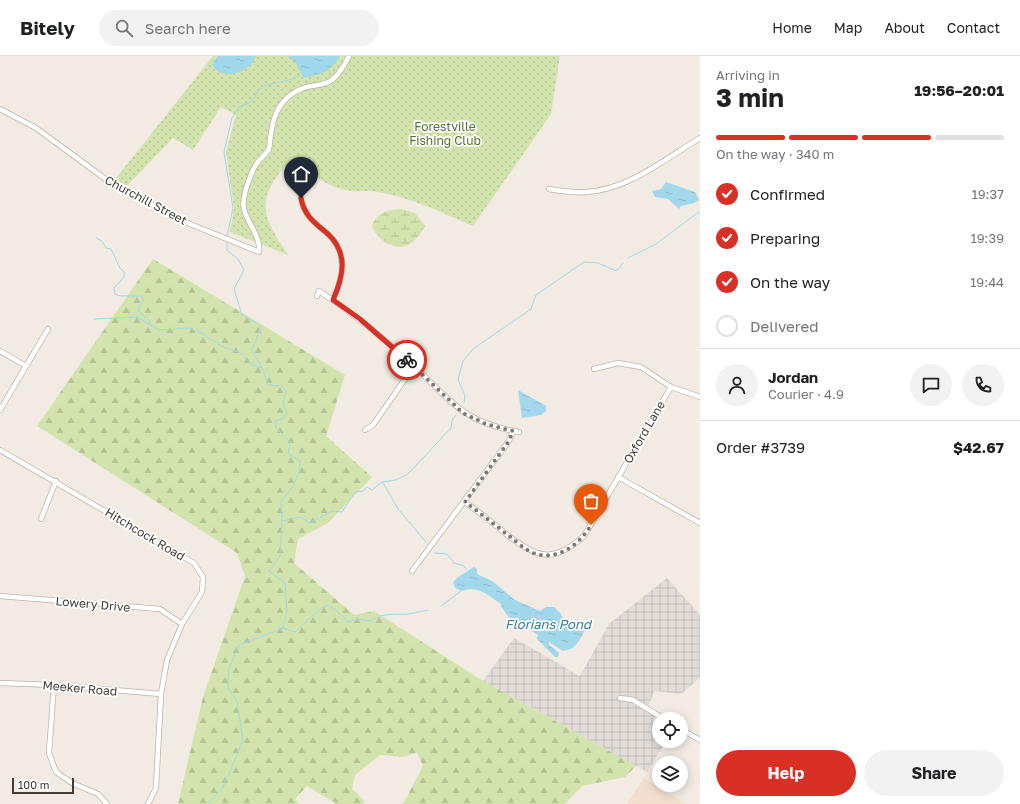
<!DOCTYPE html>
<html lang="en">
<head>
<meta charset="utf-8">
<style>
  :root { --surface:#fff; --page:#f2f2f2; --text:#202124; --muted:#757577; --line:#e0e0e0; --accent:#d93025 }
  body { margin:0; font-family:"Golos Text",sans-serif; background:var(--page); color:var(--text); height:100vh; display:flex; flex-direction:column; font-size:15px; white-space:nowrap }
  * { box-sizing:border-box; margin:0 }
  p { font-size:13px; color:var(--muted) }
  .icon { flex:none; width:22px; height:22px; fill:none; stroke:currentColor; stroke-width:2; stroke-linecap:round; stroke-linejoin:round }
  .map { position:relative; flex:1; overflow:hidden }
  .side { display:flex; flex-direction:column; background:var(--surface); width:320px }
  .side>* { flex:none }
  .controls { position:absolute; left:652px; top:656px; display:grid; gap:8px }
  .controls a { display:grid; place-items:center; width:36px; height:36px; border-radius:50%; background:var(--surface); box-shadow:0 2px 10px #0003; font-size:20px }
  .scale { position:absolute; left:12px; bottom:10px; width:62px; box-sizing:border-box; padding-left:4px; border:2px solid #423a34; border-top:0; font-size:11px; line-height:14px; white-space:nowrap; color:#423a34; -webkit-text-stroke:3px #fff; paint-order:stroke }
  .pin { position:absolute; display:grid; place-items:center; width:34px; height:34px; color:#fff; margin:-41px -17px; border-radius:50% 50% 50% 0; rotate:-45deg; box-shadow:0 0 4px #0007 }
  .pin .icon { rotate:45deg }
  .courier { position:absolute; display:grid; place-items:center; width:40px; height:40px; margin:-20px; border:3px solid #d93025; border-radius:50%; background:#fff; color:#222; box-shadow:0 1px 5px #0007 }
  .overview em { font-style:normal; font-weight:700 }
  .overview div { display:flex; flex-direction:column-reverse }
  .overview { display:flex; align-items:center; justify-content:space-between; height:68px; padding:0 16px }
  h1 { font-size:26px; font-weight:700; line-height:30px }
  .bar { display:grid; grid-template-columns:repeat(4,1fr); gap:6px 4px; align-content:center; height:48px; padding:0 16px }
  .bar i { height:5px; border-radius:3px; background:var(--line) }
  .bar .active { background:var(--accent) }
  .bar p { grid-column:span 4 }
  .line { display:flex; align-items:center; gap:10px; padding:0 16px; border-top:1px solid var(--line) }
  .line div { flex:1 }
  .round { display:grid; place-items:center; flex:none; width:42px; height:42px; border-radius:21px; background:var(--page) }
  ol { padding:0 16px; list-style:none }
  li { display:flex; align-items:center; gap:12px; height:44px }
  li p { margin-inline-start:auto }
  li .icon { padding:4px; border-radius:50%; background:var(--accent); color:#fff; stroke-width:4 }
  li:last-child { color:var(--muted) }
  li i { width:22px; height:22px; border:2px solid var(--line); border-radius:50% }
  .action { display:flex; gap:8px; margin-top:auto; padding:8px 16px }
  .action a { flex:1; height:46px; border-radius:24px; background:var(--accent); color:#fff; font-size:16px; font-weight:700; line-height:46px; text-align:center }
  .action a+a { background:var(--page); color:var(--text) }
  header { display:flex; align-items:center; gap:24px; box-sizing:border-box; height:56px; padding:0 20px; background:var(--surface); border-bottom:1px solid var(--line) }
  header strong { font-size:19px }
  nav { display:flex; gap:22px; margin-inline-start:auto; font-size:14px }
  .search { width:280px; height:36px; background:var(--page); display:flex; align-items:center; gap:10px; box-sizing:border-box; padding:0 14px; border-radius:22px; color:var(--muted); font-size:15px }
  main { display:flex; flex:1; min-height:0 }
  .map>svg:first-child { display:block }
  .commercial { fill:#f2dece }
  .industrial { fill:url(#industrial-grid) }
  .forest { fill:url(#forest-firs) }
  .wetland { fill:url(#wetland-marsh) }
  .park { fill:url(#park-dots) }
  .water { fill:url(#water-ripples) }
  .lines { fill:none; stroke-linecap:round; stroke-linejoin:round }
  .stream { stroke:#a1d8eb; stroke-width:1 }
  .minor-casing { stroke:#beb4a9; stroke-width:6 }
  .minor { stroke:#fff; stroke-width:4.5 }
  .done { stroke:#7f7871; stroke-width:4; stroke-dasharray:0 7.2 }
  .route { stroke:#d93025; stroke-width:5 }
  .labels { text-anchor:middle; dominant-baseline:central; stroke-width:3.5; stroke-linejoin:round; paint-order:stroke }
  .park-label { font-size:12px; fill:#4f702b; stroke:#fff }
  .street-label { font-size:12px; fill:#423a34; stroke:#fff }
  .water-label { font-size:13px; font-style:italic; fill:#307b98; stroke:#fff }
</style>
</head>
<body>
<header>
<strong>Bitely</strong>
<div class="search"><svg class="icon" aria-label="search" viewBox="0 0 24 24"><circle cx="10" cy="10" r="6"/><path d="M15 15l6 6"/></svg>Search here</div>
<nav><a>Home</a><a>Map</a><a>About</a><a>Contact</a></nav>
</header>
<main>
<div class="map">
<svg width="700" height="748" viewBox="0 0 700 748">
  <defs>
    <pattern id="industrial-grid" width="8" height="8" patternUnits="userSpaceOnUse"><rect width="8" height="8" fill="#e2dcd8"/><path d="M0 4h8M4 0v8" fill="none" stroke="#c3beba"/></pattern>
    <pattern id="forest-firs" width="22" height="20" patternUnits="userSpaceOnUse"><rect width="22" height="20" fill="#d3e3ad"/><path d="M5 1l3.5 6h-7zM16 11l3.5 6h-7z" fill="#b6c495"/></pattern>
    <pattern id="wetland-marsh" width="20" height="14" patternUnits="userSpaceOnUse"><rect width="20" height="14" fill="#d3e3ad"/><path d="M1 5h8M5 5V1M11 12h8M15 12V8" fill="none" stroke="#b6c495"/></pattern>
    <pattern id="park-dots" width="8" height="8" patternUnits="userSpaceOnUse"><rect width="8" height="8" fill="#d3e3ad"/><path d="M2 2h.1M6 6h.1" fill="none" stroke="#b6c495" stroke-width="1.8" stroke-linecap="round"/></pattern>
    <pattern id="water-ripples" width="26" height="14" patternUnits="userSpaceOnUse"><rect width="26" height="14" fill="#a1d8eb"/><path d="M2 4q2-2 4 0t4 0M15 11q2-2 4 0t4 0" fill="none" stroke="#8cbaca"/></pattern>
  </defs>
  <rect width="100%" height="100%" fill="#f1ebe3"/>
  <path class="commercial" d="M644 722 685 748H627Z"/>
  <path class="industrial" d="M667 522 700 559V622L681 638 654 635 649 650 669 663H659V685H666L647 716 483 625 514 582 580 620 609 568Z"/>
  <path class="forest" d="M153 203 345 319 326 380 372 421 328 467 298 483 294 507 354 559 374 555 483 625 636 710 625 721 582 730 565 748H403L423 710 417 697 402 701 380 699 355 719 352 733 365 745 362 748H337L307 730 295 743 299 748H178L203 641 245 520 237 497 37 370Z"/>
  <path class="wetland" d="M401 153 415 157 425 170C421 177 415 185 408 189 394 196 375 182 372 169 378 156 388 154 401 153Z"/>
  <path class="park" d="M213 0H560L551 58 473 170C443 157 409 141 378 136 370 134 361 136 353 135 329 133 310 117 292 103 278 117 260 139 267 160 270 174 281 187 288 199L230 176 234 152 226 96 236 59 221 51 193 94 173 82 125 132 113 126Z"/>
  <path class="water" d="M218 0H256C252 16 220 27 212 8Z
    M288 0H340C333 15 319 19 304 22L296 7Z
    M666 126 695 136 699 144 694 147 681 150 679 153 668 143 655 141 652 135 661 133Z
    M518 334 546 350V355L541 359 522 362Z
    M474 511 477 513V518L492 525 515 544 540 555 546 551H554L561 558 564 567 569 569 584 567C587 576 579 585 573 592L563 595 549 586V589L559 597 558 601H555L537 583 538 579C522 568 507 566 500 547 488 539 477 529 462 535L455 532 453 526 458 521Z"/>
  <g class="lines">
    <path class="stream" d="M227 180 233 152 224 96 232 62 239 51 251 46 261 31C276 24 287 29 302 17
      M96 182 102 185 106 192 111 193 120 212 124 216V221L114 232 115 238 120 240C127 239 134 241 141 240L144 243 139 251V256L149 264 150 268
      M628 202 656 188 700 155
      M94 263 137 261 159 274 189 272 201 277 223 291 239 296 252 309 262 312
      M464 347 465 339 458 324 463 305 473 293 531 253 536 239 584 206 598 207 616 215 623 207
      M383 427 398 453 426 486
      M282 465 301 461 310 467 332 455 342 456 355 436 363 435 367 431 372 434 382 426 396 424 408 418 451 372 452 364 456 359
      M435 497 447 498 454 507 464 510 467 514
      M441 550 461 535
      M283 572 295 576 320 553 327 549C336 552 341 560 349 566L358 563 371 565C383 556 394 559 409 558 415 557 422 555 428 554
      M208 748 223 732 243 684 237 645 228 632 229 612 239 589 283 572 287 555 285 527 269 515 280 500 282 465 281 445C291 434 301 420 300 405L288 398 290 386 276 372 275 365 283 362 287 357 283 347 286 335 281 330 268 329 263 314 252 294 261 272 258 268 242 259 234 233 244 214 238 203 227 194V185"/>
    <g class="minor-casing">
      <path id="minor" d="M0 53 36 72 115 130 190 168 259 196C261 180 248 169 244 153 241 142 251 116 257 107 261 102 266 98 269 93 270 88 270 82 271 78 273 63 277 50 289 40 315 19 328 44 349 0
        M549 133C561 135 574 137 586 136 628 134 665 103 700 82
        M301 142C304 160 315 167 328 178 349 198 343 221 333 244
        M317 240 319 235C353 257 384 282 414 310 453 347 463 366 519 376
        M0 295 26 310
        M594 313 618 307 641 311 671 331 700 341
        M0 354 48 273
        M365 374 373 369 414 310
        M0 394 194 507 203 521 202 536 182 568 167 604 161 638 156 732 148 748
        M618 421 700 467
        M465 446C479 456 493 467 506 478 537 501 552 509 584 480L671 331
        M41 463 56 425
        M412 515 509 385 513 375
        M0 540 160 553 182 568
        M0 627 54 629 161 638
        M54 629 49 697 56 716 72 727 98 738 107 748
        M620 642 633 644 664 663
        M681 673 700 684"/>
    </g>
    <use href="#minor" class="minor"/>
  </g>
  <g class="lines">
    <path class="done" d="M407 304 463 357 486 368 513 375 509 385 465 446C480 457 494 468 509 480 515 484 522 491 529 495 554 508 579 490 591 469"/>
    <path class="route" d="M301 142C304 160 315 167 328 178 349 198 343 221 333 244L360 263 407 304"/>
  </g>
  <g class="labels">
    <g class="park-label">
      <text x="445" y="70">Forestville<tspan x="445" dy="14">Fishing Club</tspan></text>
    </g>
    <g class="street-label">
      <text transform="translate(146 144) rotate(28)">Churchill Street</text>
      <text transform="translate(644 376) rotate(-60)">Oxford Lane</text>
      <text transform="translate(145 478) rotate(31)">Hitchcock Road</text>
      <text transform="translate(93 548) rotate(5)">Lowery Drive</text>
      <text transform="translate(80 632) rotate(5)">Meeker Road</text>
    </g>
    <g class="water-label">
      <text x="548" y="568">Florians Pond</text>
    </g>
  </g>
</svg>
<div class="controls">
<a><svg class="icon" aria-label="locate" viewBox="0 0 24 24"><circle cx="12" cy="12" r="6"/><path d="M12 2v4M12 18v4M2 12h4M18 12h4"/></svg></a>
<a><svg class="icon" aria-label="layers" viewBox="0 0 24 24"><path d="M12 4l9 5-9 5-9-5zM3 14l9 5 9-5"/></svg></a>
</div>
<div class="scale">100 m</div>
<div class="pin" style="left:591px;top:469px;background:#ea580c"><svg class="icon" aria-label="bag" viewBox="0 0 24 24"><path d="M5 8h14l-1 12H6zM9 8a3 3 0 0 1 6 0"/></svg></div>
<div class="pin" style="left:301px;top:142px;background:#1f2937"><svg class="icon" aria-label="home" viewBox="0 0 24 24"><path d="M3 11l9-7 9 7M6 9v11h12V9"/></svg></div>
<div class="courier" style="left:407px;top:304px"><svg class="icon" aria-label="bike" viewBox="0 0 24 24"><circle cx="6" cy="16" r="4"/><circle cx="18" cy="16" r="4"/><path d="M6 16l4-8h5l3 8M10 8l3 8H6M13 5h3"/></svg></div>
</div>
<section class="side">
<div class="overview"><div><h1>3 min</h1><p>Arriving in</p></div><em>19:56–20:01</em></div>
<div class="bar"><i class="active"></i><i class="active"></i><i class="active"></i><i></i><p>On the way · 340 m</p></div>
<ol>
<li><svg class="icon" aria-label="check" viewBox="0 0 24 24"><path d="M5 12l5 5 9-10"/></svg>Confirmed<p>19:37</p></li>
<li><svg class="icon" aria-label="check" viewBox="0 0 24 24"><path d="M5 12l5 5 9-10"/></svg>Preparing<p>19:39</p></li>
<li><svg class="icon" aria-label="check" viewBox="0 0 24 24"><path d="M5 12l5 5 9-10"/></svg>On the way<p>19:44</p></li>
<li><i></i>Delivered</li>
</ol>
<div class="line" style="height:72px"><a class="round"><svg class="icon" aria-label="person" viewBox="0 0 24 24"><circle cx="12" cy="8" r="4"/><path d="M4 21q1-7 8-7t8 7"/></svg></a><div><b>Jordan</b><p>Courier · 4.9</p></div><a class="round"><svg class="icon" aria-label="chat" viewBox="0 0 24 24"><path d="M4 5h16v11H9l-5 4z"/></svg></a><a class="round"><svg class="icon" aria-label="phone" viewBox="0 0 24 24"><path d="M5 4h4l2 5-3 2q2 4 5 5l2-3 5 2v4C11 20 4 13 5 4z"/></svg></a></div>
<div class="line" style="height:52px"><div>Order #3739</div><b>$42.67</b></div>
<div class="action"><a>Help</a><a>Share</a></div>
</section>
</main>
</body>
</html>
